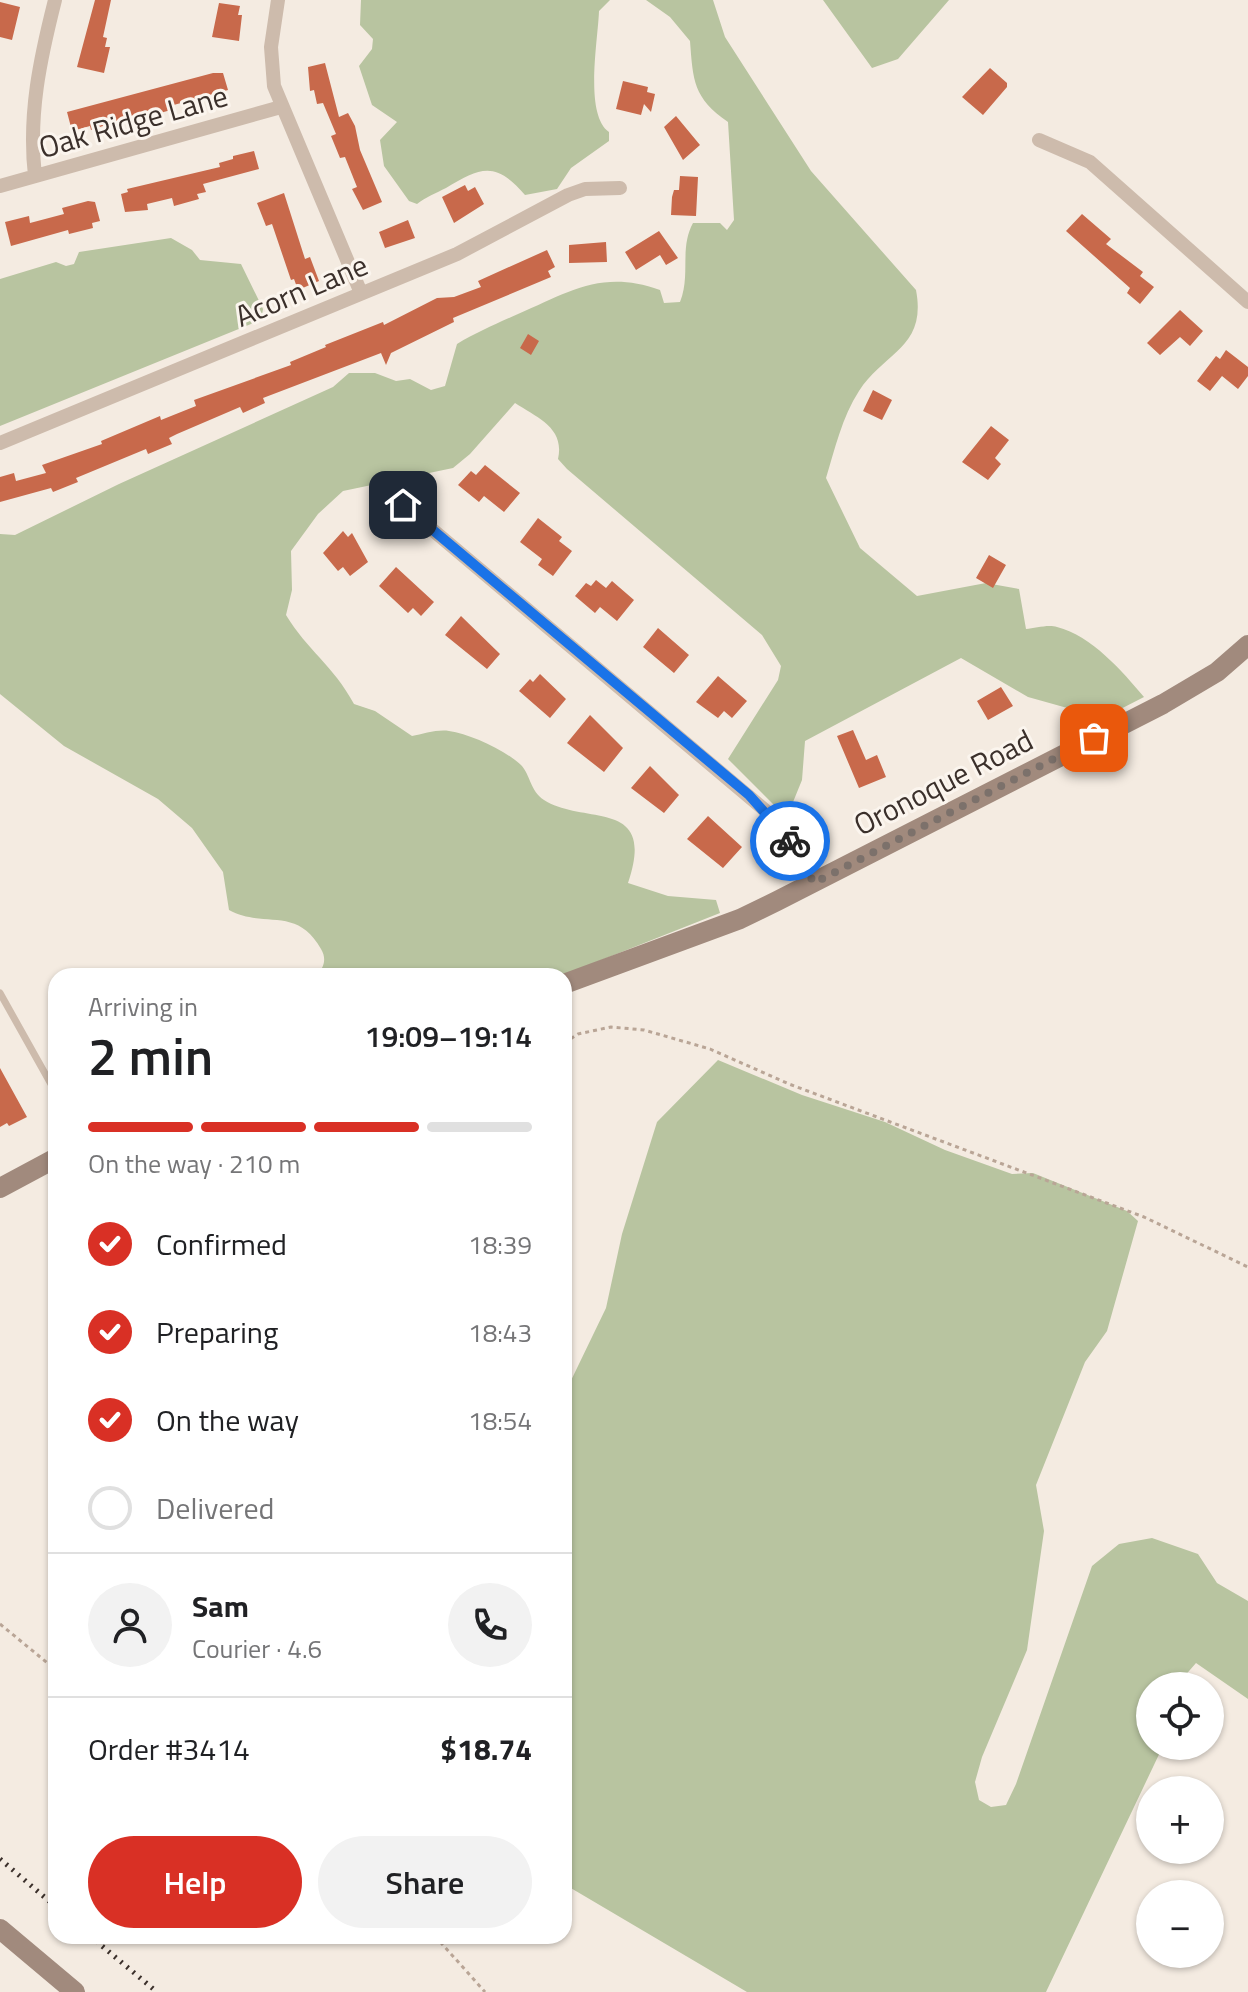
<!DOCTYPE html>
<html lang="en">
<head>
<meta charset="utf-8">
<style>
  :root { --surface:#fff; --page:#f2f2f2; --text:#202124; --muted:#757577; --line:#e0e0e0; --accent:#d93025 }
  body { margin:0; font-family:"Titillium Web",sans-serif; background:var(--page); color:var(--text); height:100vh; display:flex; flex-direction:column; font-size:30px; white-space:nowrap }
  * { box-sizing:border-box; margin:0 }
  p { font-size:26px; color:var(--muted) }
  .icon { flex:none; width:44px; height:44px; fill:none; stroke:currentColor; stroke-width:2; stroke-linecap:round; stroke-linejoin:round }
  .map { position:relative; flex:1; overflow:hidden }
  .panel { position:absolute; left:48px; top:968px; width:524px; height:976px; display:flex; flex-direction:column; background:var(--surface); border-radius:24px; box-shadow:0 2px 6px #0004 }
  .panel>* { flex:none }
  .fabs { position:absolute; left:1136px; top:1672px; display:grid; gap:16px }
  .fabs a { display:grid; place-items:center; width:88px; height:88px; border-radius:50%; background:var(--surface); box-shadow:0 2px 6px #0004; font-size:40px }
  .pin { position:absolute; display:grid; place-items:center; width:68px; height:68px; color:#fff; margin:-34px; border-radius:16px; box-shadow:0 4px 12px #0006 }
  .courier { position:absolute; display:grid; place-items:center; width:80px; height:80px; margin:-40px; border:6px solid #1a73e8; border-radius:50%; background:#fff; color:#222; box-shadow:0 2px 10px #0007 }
  .overview em { font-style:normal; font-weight:600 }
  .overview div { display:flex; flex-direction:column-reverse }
  .overview { display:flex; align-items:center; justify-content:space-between; height:136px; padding:0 40px }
  h1 { font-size:52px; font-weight:600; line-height:60px }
  .bar { display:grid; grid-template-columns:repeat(4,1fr); gap:12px 8px; align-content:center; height:96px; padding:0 40px }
  .bar i { height:10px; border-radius:6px; background:var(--line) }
  .bar .current { background:var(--accent) }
  .bar p { grid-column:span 4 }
  .line { display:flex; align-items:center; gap:20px; padding:0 40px; border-top:2px solid var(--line) }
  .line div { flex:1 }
  .round { display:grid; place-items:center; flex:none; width:84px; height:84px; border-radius:42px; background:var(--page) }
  ol { padding:0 40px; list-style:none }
  li { display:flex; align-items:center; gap:24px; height:88px }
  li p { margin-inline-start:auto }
  li .icon { padding:8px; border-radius:50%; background:var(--accent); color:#fff; stroke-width:4 }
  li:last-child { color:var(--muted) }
  li i { width:44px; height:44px; border:4px solid var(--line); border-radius:50% }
  .button { display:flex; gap:16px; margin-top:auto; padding:16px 40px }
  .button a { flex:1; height:92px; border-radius:48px; background:var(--accent); color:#fff; font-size:32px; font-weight:600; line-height:92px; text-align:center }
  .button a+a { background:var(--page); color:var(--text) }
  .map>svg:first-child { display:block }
  .green { fill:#b8c4a0 }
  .building { fill:#c8694b }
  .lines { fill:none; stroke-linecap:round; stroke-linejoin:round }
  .path { stroke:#b9a596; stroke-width:3; stroke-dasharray:4 4; stroke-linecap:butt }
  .lane { stroke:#cdbbac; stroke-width:7 }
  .street { stroke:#cdbbac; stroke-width:14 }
  .secondary { stroke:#a18a7d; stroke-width:20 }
  .rail { stroke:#3b302b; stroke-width:5; stroke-dasharray:2 6; stroke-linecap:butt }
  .done { stroke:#7c716b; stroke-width:8; stroke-dasharray:0 14.4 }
  .route { stroke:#1a73e8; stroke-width:10 }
  .labels { text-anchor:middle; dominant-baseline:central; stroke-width:6; stroke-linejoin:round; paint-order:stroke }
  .street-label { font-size:30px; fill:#3b302b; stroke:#fbf5ee }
</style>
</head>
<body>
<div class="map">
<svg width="1248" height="1992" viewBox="0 0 1248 1992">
  <rect width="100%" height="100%" fill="#f4ebe1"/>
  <path class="green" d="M361 0H610L599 11C598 41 584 114 609 132V141L571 168 557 189 525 195C495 160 480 168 446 188 436 193 426 197 417 204L409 201 384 166 380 140 397 122 372 105 359 66 372 49 373 39 360 25Z
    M646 0H713L725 37 811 171 916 290C927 348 884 352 859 391 842 417 835 449 826 478L860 548 917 596 986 583 1019 589 1026 629C1035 628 1049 624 1057 627 1092 636 1122 671 1144 697L1103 718 1028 697 961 658 805 741 802 780 791 807 775 806 728 759 778 680 781 666 762 635 567 469 558 459C565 428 538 418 515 403L470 454 453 468 343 491 318 514 291 551 292 590 286 615C307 650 333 665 354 704L375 711 412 736C423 734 438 729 449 731 470 734 505 750 521 765 531 776 530 791 544 800 585 826 657 797 628 883L668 896 716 900 720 913 561 976H316C324 968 327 959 321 949 297 905 263 929 229 910L223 872 192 828 158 799 64 746 0 694V534L15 535 119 484 333 387 349 373H375L396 381 410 379 431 390 445 386 457 344C477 332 496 324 518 314 569 292 602 269 660 290L664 303 680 302C691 275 679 249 693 223H720L727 230 734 220 728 122C693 98 693 80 690 41L670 17Z
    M823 0H949L898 59 872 68Z
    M171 238 192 250 200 260 241 264 263 309 262 315 251 324 0 426V279L56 262 66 266 74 264 79 252Z
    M718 1060 802 1095 885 1122 945 1150 1012 1174 1033 1173 1127 1211 1138 1221 1107 1331 1085 1362 1036 1485 1044 1531 1027 1650 982 1757 975 1782 979 1800 991 1807 1006 1805 1016 1784 1092 1566 1119 1544 1152 1538 1198 1554 1217 1583 1248 1601V1699L1196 1663 1176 1686H1150V1746H1163L1046 1992H747L564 1884V1395L606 1308 622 1234 657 1122Z"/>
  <path class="building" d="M95 0H111L103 37 107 38 105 47H110L104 73 77 67Z
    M0 2 20 7 12 40 0 37Z
    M219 3 240 6 238 15H242L239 41 212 37Z
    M325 63 339 117 348 113 355 126 360 150 382 202 363 210 352 189 357 187 345 157 340 158 331 136 336 134 323 103 317 104 314 90 310 91 308 67Z
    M990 68 1007 83V87L983 115 962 97Z
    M213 73H223L228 90 170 106 171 110 149 116 147 111 91 130 90 126 72 131 67 112Z
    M623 81 648 87 647 92 655 94 651 112 644 104 641 115 616 109Z
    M676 116 700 145 683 160 664 127Z
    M254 151 259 169 203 184 206 192 197 194 199 199 174 206 172 198 147 204 148 210 125 212 121 194 128 192 127 189 220 167 219 163 233 159V156Z
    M680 176 698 177 696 216 671 215 672 197 674 190H679Z
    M465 185 468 191 475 187 484 204 454 223 442 197Z
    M284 193 305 259 310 257 319 281 298 290 294 279 291 280 272 224 266 226 257 203Z
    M88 201 95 202 100 221 92 223 93 228 69 234 68 230 11 246 5 222 29 216 30 223 64 214 62 208Z
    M1082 214 1111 239 1106 244 1143 272 1140 276 1154 287 1140 304 1127 293 1130 288 1066 231Z
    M408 220 415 238 385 248 379 232Z
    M659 231 678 258 666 265 660 255 636 270 625 252Z
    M606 242 607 262 569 263V245Z
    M547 250 555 267 548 271 551 277 453 318 454 322 391 353 386 365 381 353 263 398 265 403 243 413 240 407 177 434 169 438 172 444 148 454 146 449 76 478 78 482 53 492 51 488 0 502V477L14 473 16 481 46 473 42 465 102 444 101 441 160 416 161 420 196 406 194 400 291 365 290 362 326 347 325 345 383 322 384 325 437 298 454 297 481 287 478 281Z
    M1180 310 1203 331 1190 346 1180 337 1160 355 1147 343Z
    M528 334 539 341 531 355 520 348Z
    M1226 350 1248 367V376L1238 389 1222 376 1210 391 1197 381 1216 356 1220 359Z
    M873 390 892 400 882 420 863 411Z
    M991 426 1009 440 995 458 1001 464 988 480 962 462Z
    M485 465 520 493 504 512 484 496 479 502 458 485 471 471 476 475Z
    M538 518 562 537 559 541 572 551 553 576 538 565 542 559 520 542Z
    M343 531 348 537 352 533 368 562 350 576 343 567 338 571 323 553Z
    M989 555 1006 565 993 588 976 578Z
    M396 567 434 602 421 616 413 608 408 613 379 586Z
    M596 580 606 588 612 581 634 600 617 621 600 607 595 613 575 596 586 583 591 586Z
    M461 616 500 654 487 669 445 635Z
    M658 628 689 655 674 673 643 647Z
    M540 674 566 699 550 718 519 691 530 679 533 682Z
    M718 676 747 701 732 718 724 711 718 718 696 702Z
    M1001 687 1013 706 988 720 977 701Z
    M590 715 623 748 604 772 567 743Z
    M853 730 866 760 877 755 886 777 859 788 837 736Z
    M650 766 679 795 664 813 631 788Z
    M708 816 742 847 723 868 687 839Z
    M0 1068 27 1117 9 1126 7 1123 0 1127Z"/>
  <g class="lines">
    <path class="path" d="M564 1043 578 1034 611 1027 644 1030 710 1049 789 1084 1144 1217 1248 1267
      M0 1624 56 1670
      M435 1936 485 1992"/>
    <path class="lane" d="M0 993 56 1093"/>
    <path class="street" d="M278 0 271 47 274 86 361 293
      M1039 140 1090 162 1248 302
      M35 176C28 115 40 59 55 0
      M0 186 281 107
      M0 443 457 254 568 195 585 189 620 188
      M403 505 766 811 794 846 814 883"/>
    <path class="secondary" d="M564 984 740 919 777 901 1163 704 1217 672 1248 645
      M0 1188 56 1158
      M0 1929 75 1992"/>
    <path class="rail" d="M0 1859 56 1907
      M90 1936 157 1992"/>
  </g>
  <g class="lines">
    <path class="done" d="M790 841 814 883 1094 738"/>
    <path class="route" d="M403 505 749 795 790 841"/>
  </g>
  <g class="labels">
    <g class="street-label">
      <text transform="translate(133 121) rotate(-16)">Oak Ridge Lane</text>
      <text transform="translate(301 290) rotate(-23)">Acorn Lane</text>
      <text transform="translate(943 782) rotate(-27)">Oronoque Road</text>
    </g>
  </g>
</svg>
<div class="fabs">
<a><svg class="icon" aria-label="locate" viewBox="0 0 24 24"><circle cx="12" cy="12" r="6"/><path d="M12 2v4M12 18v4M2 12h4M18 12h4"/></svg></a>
<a>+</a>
<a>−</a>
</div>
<div class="pin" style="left:1094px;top:738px;background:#ea580c"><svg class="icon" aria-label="bag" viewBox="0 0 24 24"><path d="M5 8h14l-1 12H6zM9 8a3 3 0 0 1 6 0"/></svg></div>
<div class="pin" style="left:403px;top:505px;background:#1f2937"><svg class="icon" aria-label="home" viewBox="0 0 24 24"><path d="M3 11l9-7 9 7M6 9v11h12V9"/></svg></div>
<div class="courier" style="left:790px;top:841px"><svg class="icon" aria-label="bike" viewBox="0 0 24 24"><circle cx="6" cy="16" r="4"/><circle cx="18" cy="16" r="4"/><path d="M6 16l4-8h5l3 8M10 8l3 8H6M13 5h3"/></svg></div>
<section class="panel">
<div class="overview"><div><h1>2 min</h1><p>Arriving in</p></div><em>19:09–19:14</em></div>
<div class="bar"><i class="current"></i><i class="current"></i><i class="current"></i><i></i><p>On the way · 210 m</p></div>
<ol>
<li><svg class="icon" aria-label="check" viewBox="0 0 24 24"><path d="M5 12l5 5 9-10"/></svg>Confirmed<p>18:39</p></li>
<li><svg class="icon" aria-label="check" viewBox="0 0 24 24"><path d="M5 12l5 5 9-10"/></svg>Preparing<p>18:43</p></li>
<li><svg class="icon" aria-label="check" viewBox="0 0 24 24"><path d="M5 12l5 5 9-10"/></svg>On the way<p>18:54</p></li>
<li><i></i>Delivered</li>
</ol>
<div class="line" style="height:144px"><a class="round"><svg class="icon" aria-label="person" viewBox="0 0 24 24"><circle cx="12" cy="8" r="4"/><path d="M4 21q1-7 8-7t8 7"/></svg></a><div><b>Sam</b><p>Courier · 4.6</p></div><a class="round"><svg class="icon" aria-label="phone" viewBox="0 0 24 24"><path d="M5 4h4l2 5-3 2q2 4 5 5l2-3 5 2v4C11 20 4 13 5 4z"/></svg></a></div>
<div class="line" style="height:104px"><div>Order #3414</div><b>$18.74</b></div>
<div class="button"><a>Help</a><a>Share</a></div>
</section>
</div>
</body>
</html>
